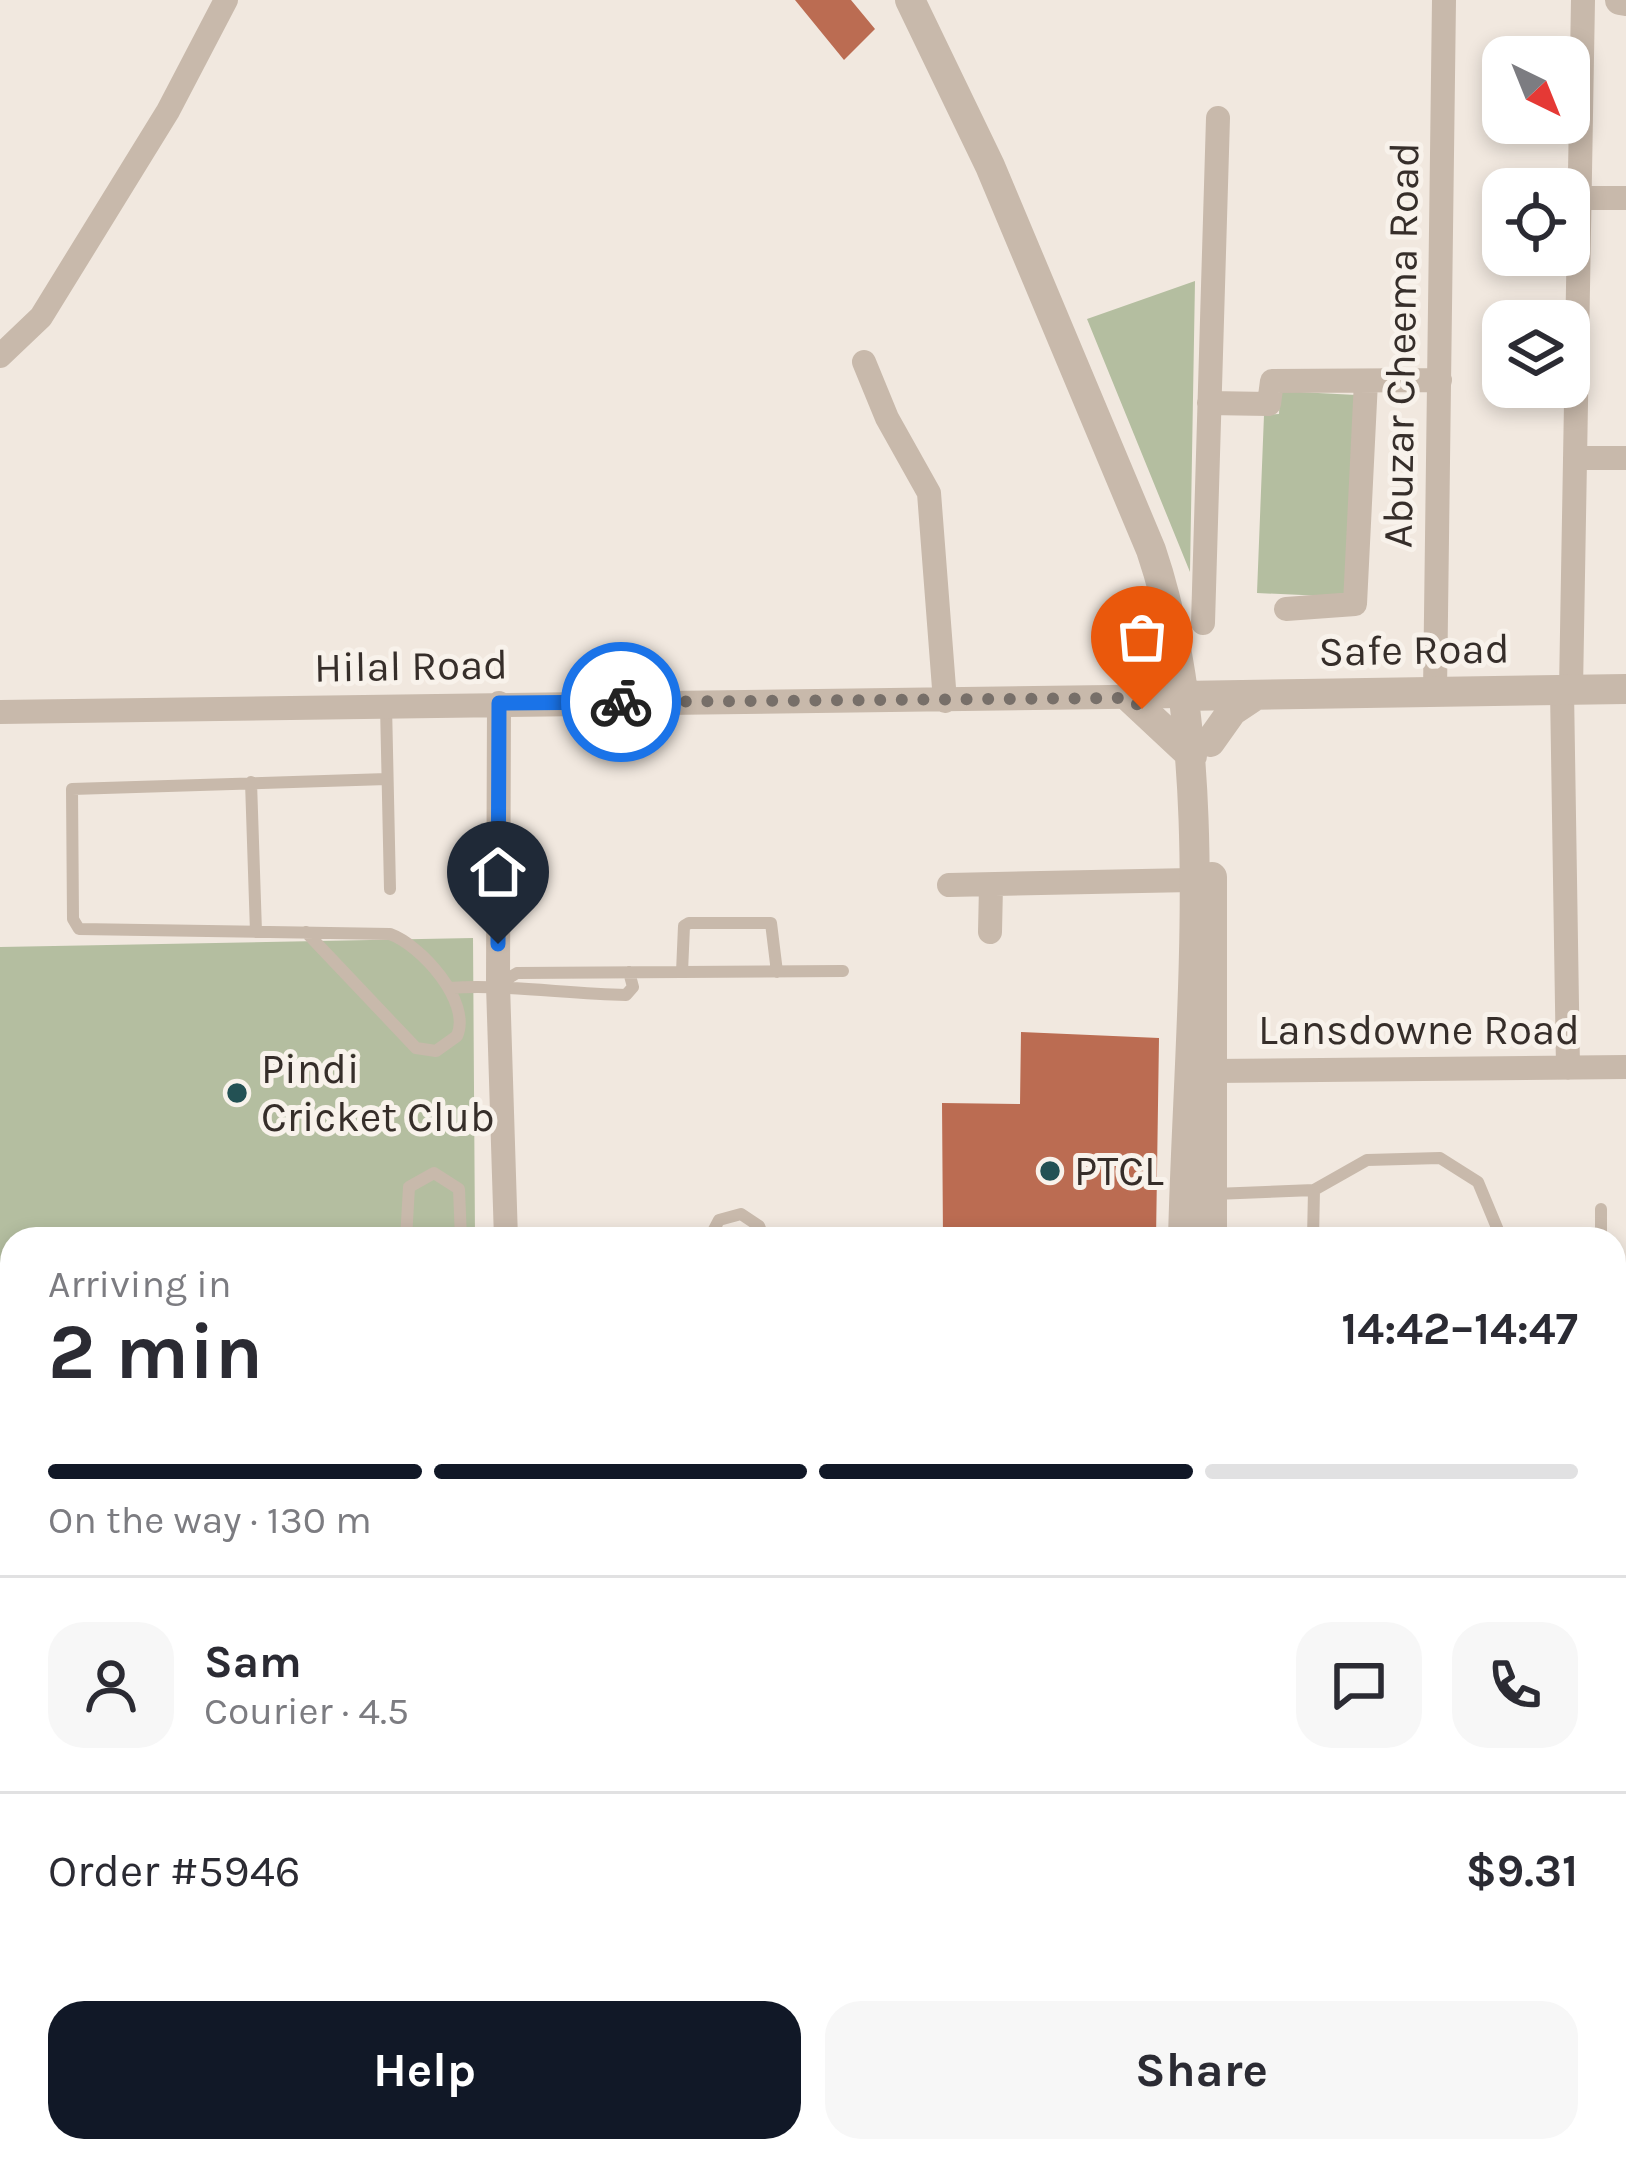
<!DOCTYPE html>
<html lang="en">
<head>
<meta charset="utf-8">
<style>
  :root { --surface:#fff; --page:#f7f7f7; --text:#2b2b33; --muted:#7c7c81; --line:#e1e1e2; --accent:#111827 }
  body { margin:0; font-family:Karla,sans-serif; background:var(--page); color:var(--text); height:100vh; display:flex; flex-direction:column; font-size:45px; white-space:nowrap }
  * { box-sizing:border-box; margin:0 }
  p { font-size:39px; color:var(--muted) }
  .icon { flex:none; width:66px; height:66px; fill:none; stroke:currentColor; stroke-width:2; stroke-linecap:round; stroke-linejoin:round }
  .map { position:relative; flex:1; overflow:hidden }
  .drawer { position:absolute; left:0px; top:1227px; width:1626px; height:936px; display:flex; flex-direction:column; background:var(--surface); border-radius:36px 36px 0 0; box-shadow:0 6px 18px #0003 }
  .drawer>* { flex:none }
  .needle { width:78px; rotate:137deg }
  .controls { position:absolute; left:1482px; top:36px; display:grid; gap:24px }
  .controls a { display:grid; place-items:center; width:108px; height:108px; border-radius:24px; background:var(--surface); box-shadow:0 6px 18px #0003; font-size:60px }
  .pin { position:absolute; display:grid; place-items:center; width:102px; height:102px; color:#fff; margin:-123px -51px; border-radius:50% 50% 50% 0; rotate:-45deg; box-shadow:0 0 12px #0007 }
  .pin .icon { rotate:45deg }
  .courier { position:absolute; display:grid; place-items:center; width:120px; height:120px; margin:-60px; border:9px solid #1a73e8; border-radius:50%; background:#fff; color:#222; box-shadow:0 3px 15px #0007 }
  .summary em { font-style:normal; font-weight:700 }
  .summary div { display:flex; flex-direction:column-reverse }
  .summary { display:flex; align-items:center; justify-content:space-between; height:204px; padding:0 48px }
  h1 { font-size:78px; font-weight:700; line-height:90px }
  .bar { display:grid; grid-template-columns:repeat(4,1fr); gap:18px 12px; align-content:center; height:144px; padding:0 48px }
  .bar i { height:15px; border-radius:9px; background:var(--line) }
  .bar .current { background:var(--accent) }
  .bar p { grid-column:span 4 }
  .line { display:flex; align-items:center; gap:30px; padding:0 48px; border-top:3px solid var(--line) }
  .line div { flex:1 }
  .round { display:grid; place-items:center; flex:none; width:126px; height:126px; border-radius:36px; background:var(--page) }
  .primary-button { display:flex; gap:24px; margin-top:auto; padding:24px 48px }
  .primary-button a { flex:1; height:138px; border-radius:36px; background:var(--accent); color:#fff; font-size:48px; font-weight:700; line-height:138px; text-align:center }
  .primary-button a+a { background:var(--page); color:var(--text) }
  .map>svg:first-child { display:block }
  .green { fill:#b4bea0 }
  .building { fill:#bb6c52 }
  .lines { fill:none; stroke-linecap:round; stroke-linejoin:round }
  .path { stroke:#b3a396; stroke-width:3; stroke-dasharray:6 6; stroke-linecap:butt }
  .service { stroke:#c8b9ab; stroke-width:12 }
  .minor { stroke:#c8b9ab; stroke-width:24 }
  .tertiary { stroke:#c8b9ab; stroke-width:30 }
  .secondary { stroke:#9b887d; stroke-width:30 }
  .primary { stroke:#77655c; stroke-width:30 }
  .trunk { stroke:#66564f; stroke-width:33 }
  .done { stroke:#776f69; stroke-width:12; stroke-dasharray:0 21.6 }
  .route { stroke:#1a73e8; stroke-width:15 }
  .poi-dot { fill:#235154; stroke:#f8f2eb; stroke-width:4.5 }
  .labels { text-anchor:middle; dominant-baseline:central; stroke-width:10; stroke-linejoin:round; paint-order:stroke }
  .street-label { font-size:42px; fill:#362e2a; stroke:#f8f2eb }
  .poi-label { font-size:42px; fill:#362e2a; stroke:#f8f2eb; text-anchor:start }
</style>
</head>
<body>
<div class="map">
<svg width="1626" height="2163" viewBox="0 0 1626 2163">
  <rect width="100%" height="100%" fill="#f1e8df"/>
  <path class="green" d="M1195 281 1190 572 1087 319Z
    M1280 391 1356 395 1345 597 1257 593 1264 415 1279 414Z
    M473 938 475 1239H12V1459H0V947Z"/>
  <path class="building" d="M795 0H851L875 29 844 60Z
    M1021 1032 1159 1038 1156 1239H943L942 1103 1020 1104Z
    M1614 1420H1626V1456H1614Z
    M718 2151H778V2161L718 2162Z
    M792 2151H839V2163H791Z
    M1100 2151H1160V2163H1100Z"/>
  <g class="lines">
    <path class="path" d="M714 2151V2163"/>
    <path class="service" d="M386 705 390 889
      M251 782 256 932
      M306 932 416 1048 436 1051 457 1036C472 1002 421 945 390 934L79 929 73 919 72 789 387 779
      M682 972 684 926 689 923H771L777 972
      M499 984 517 973 843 971
      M449 988C506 984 566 994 626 995L633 987 629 972
      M1214 1194 1314 1190 1367 1160 1440 1158 1478 1182 1500 1235
      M1601 1209V1239
      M406 1239 409 1187 434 1173 459 1189 461 1239
      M709 1239 719 1220 741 1214 759 1226 764 1239
      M1313 1239 1314 1190
      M1614 1279 1626 1285
      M1614 1562 1626 1561
      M1614 2120 1617 2163"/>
    <path class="minor" d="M1579 198H1626
      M0 356 41 317 168 111 226 0
      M864 362 887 418 929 493 945 701
      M1209 403 1269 404 1272 381 1440 380
      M1575 458H1626
      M1286 609 1355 604 1366 381
      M1203 623 1218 118
      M1562 690 1568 1068
      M1571 690 1583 0
      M1435 692 1444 0
      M499 703 498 985 506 1239
      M0 712 1182 696
      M949 885 1192 880
      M990 932 991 886
      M1212 1071 1626 1067"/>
    <path class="tertiary" d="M910 0 990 166 1151 550C1220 753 1188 1025 1183 1239
      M1620 0 1626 1
      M1167 611 1130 698 1192 756
      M1182 696 1626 689
      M1210 742 1232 711 1256 695
      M1212 877V1239
      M1614 1992 1626 1991
      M0 1999H12
      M1614 2019H1626
      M0 2028H12
      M544 2163V2151"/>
    <path class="secondary" d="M1189 2151V2163
      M1221 2151 1222 2163"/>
    <path class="primary" d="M1614 1530H1626
      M0 1557 12 1556"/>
    <path class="trunk" d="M0 1477H12
      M1614 1488H1626
      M4 1517H12"/>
  </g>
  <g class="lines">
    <path class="done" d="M621 702 1130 698 1142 709"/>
    <path class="route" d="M498 944 499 703 621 702"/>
  </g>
  <g class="poi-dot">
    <circle cx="237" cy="1093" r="12"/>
    <circle cx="1050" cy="1171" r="12"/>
  </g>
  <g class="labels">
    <g class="street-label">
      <text transform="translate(1401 345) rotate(-89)">Abuzar Cheema Road</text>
      <text transform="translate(1414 650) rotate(-1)">Safe Road</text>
      <text transform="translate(411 666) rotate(-1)">Hilal Road</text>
      <text x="1419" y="1030">Lansdowne Road</text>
    </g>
    <g class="poi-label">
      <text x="261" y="1069">Pindi<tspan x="261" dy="48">Cricket Club</tspan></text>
      <text x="1074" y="1171">PTCL</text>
    </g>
  </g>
</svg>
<div class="controls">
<a><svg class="needle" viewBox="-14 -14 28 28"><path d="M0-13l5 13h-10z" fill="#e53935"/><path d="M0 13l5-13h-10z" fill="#7c7c81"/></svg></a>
<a><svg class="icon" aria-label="locate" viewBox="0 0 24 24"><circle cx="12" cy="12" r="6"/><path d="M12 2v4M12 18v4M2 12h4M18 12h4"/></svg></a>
<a><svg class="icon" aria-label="layers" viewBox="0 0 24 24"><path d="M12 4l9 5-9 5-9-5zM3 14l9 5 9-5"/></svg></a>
</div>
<div class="pin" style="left:1142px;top:709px;background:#ea580c"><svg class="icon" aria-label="bag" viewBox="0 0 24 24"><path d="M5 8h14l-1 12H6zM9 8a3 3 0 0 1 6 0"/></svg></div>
<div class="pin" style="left:498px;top:944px;background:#1f2937"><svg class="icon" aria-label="home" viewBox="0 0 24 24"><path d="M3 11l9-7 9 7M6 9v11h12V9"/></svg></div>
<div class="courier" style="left:621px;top:702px"><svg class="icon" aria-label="bike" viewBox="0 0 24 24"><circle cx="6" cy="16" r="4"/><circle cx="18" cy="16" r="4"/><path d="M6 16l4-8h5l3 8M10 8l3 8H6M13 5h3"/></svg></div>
<section class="drawer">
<div class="summary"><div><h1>2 min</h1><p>Arriving in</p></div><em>14:42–14:47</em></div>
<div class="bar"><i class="current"></i><i class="current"></i><i class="current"></i><i></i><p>On the way · 130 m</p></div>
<div class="line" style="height:216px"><a class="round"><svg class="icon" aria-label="person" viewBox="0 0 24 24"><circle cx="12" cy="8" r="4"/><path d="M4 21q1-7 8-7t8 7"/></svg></a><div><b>Sam</b><p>Courier · 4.5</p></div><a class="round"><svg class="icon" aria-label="chat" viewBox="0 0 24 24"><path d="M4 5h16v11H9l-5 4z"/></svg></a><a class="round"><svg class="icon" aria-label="phone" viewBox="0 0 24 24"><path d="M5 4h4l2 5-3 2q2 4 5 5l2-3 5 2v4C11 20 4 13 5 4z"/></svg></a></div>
<div class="line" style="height:156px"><div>Order #5946</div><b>$9.31</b></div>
<div class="primary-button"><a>Help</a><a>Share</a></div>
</section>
</div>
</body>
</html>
